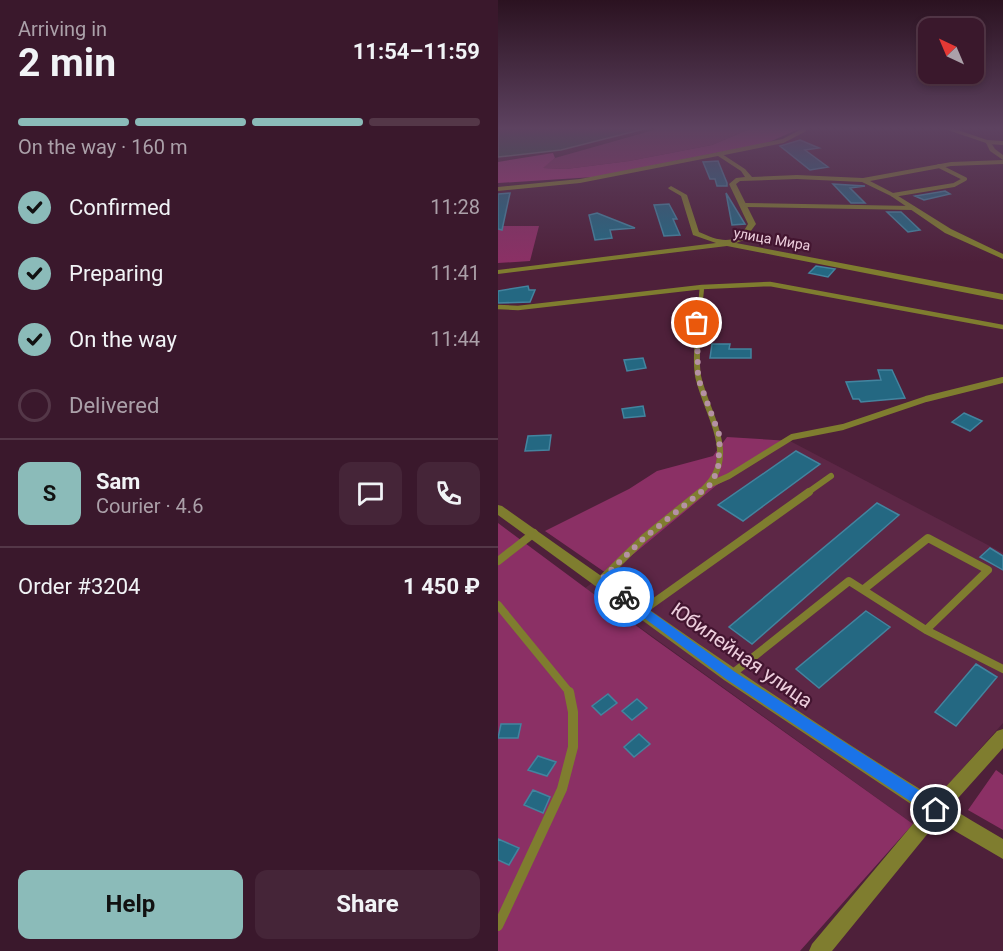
<!DOCTYPE html>
<html lang="en">
<head>
<meta charset="utf-8">
<style>
  :root { --surface:#3a182c; --page:#452538; --text:#f1f3f6; --muted:#aba0a9; --line:#543748; --accent:#8bbbb9 }
  body { margin:0; font-family:Roboto,sans-serif; background:var(--page); color:var(--text); height:100vh; display:flex; flex-direction:column; font-size:22px; white-space:nowrap }
  * { box-sizing:border-box; margin:0 }
  p { font-size:20px; color:var(--muted) }
  .icon { flex:none; width:33px; height:33px; fill:none; stroke:currentColor; stroke-width:2; stroke-linecap:round; stroke-linejoin:round }
  .map { position:relative; flex:1; overflow:hidden }
  .details { display:flex; flex-direction:column; background:var(--surface); width:498px }
  .details>* { flex:none }
  .needle { width:39px; rotate:316deg }
  .fabs { position:absolute; left:420px; top:18px; display:grid; gap:12px }
  .fabs a { display:grid; place-items:center; width:66px; height:66px; border-radius:12px; background:var(--surface); box-shadow:0 3px 9px #0003,0 0 0 2px var(--line); font-size:30px }
  .pin { position:absolute; display:grid; place-items:center; width:51px; height:51px; color:#fff; margin:-26px; border:3px solid #fff; border-radius:50%; box-shadow:0 2px 6px #0007 }
  .courier { position:absolute; display:grid; place-items:center; width:60px; height:60px; margin:-30px; border:4px solid #1a73e8; border-radius:50%; background:#fff; color:#222; box-shadow:0 2px 8px #0007 }
  .head em { font-style:normal; font-weight:700 }
  .head div { display:flex; flex-direction:column-reverse }
  .head { display:flex; align-items:center; justify-content:space-between; height:102px; padding:0 18px }
  h1 { font-size:39px; font-weight:700; line-height:45px }
  .bar { display:grid; grid-template-columns:repeat(4,1fr); gap:9px 6px; align-content:center; height:72px; padding:0 18px }
  .bar i { height:8px; border-radius:4px; background:var(--line) }
  .bar .selected { background:var(--accent) }
  .bar p { grid-column:span 4 }
  .line { display:flex; align-items:center; gap:15px; padding:0 18px; border-top:2px solid var(--line) }
  .line div { flex:1 }
  .round { display:grid; place-items:center; flex:none; width:63px; height:63px; border-radius:12px; background:var(--page) }
  ol { padding:0 18px; list-style:none }
  li { display:flex; align-items:center; gap:18px; height:66px }
  li p { margin-inline-start:auto }
  li .icon { padding:6px; border-radius:50%; background:var(--accent); color:#111; stroke-width:4 }
  li:last-child { color:var(--muted) }
  li i { width:33px; height:33px; border:3px solid var(--line); border-radius:50% }
  .primary-button { display:flex; gap:12px; margin-top:auto; padding:12px 18px }
  .primary-button a { flex:1; height:69px; border-radius:12px; background:var(--accent); color:#111; font-size:24px; font-weight:700; line-height:69px; text-align:center }
  .primary-button a+a { background:var(--page); color:var(--text) }
  main { display:flex; flex:1; min-height:0 }
  .map>svg:first-child { display:block }
  .built { fill:#5d2746 }
  .green { fill:#8b3065 }
  .forest { fill:#a43577 }
  .water { fill:#275b49; stroke:#627e75; stroke-width:1.5 }
  .building { fill:#246882; stroke:#43849f; stroke-width:1.5 }
  .lines { fill:none; stroke-linecap:round; stroke-linejoin:round }
  .service-far4 { stroke:#7f7d2f; stroke-width:4 }
  .service-far3 { stroke:#7f7d2f; stroke-width:4.5 }
  .service-far2 { stroke:#7f7d2f; stroke-width:6 }
  .service-far1 { stroke:#7f7d2f; stroke-width:8 }
  .service { stroke:#7f7d2f; stroke-width:10 }
  .minor { fill:#7f7d2f; fill-rule:evenodd }
  .tertiary { fill:#7f7d2f; fill-rule:evenodd }
  .route { fill:#1a73e8 }
  .done { stroke:#b591a4; stroke-width:6; stroke-dasharray:0 10.8 }
  .labels { text-anchor:middle; dominant-baseline:central; stroke-width:4.5; stroke-linejoin:round; paint-order:stroke }
  .far-street-label { font-size:14px; fill:#edcedd; stroke:#431530 }
  .near-street-label { font-size:20px; fill:#edcedd; stroke:#431530 }
</style>
</head>
<body>
<main>
<section class="details">
<div class="head"><div><h1>2 min</h1><p>Arriving in</p></div><em>11:54–11:59</em></div>
<div class="bar"><i class="selected"></i><i class="selected"></i><i class="selected"></i><i></i><p>On the way · 160 m</p></div>
<ol>
<li><svg class="icon" aria-label="check" viewBox="0 0 24 24"><path d="M5 12l5 5 9-10"/></svg>Confirmed<p>11:28</p></li>
<li><svg class="icon" aria-label="check" viewBox="0 0 24 24"><path d="M5 12l5 5 9-10"/></svg>Preparing<p>11:41</p></li>
<li><svg class="icon" aria-label="check" viewBox="0 0 24 24"><path d="M5 12l5 5 9-10"/></svg>On the way<p>11:44</p></li>
<li><i></i>Delivered</li>
</ol>
<div class="line" style="height:108px"><b class="round" style="background:var(--accent);color:#111">S</b><div><b>Sam</b><p>Courier · 4.6</p></div><a class="round"><svg class="icon" aria-label="chat" viewBox="0 0 24 24"><path d="M4 5h16v11H9l-5 4z"/></svg></a><a class="round"><svg class="icon" aria-label="phone" viewBox="0 0 24 24"><path d="M5 4h4l2 5-3 2q2 4 5 5l2-3 5 2v4C11 20 4 13 5 4z"/></svg></a></div>
<div class="line" style="height:78px"><div>Order #3204</div><b>1 450 ₽</b></div>
<div class="primary-button"><a>Help</a><a>Share</a></div>
</section>
<div class="map">
<svg width="505" height="951" viewBox="0 0 505 951">
  <rect width="100%" height="100%" fill="#4e203a"/>
  <path class="built" d="M292 441 505 553V723L415 824 87 588 137 553 219 485Z"/>
  <path class="green" d="M163 128H254L214 145 131 161 68 169 44 168 57 158Z
    M0 226H41L32 261 0 263Z
    M229 437 292 441 219 485 137 553 108 573 47 531 131 489 159 471 215 456Z
    M0 523 155 638 415 824 302 951H0Z
    M498 770 505 775V830L470 810Z"/>
  <path class="forest" d="M254 128H303L269 143 96 177 0 183V162L55 153 57 158 45 168 68 169 131 161 214 145Z"/>
  <path class="water" d="M0 128H150L63 150 0 157Z"/>
  <path class="building" d="M302 140 321 148 307 150 330 167 312 170 282 146Z
    M220 161 229 183V186H219L217 179H212L205 162Z
    M335 184 367 186 352 188 367 203H353Z
    M447 191 452 194 426 200 417 196Z
    M12 193 4 230 0 229V194Z
    M228 193 247 224 234 225Z
    M171 204 179 219H175L182 235 166 236 156 205Z
    M389 212H403L422 230 410 232Z
    M99 213 137 228 112 230 114 238 97 240 91 215Z
    M318 266 337 269 330 277 311 273Z
    M30 286 31 290H37L32 302 0 303V291Z
    M214 344H232L231 349H253V358H212Z
    M145 358 148 368 129 371 126 360Z
    M380 370H394L407 398 363 402 361 399H355L348 382 383 380Z
    M145 406 147 416 126 418 124 409Z
    M466 413 484 421 472 431 454 422Z
    M53 435 51 450 27 451 30 436Z
    M298 451 322 464 245 521 220 505Z
    M379 503 401 515 254 644 231 627Z
    M492 548 505 556V570L482 557Z
    M368 611 392 627 321 688 298 669Z
    M478 664 499 677 458 726 437 712Z
    M110 694 119 703 103 715 94 706Z
    M139 699 149 708 134 720 124 711Z
    M3 724H23L20 738H0Z
    M141 734 152 744 136 757 126 747Z
    M40 756 58 762 49 776 30 770Z
    M35 790 52 797 45 813 26 805Z
    M0 839 21 848 11 865 0 860Z"/>
  <g class="lines">
    <path class="service-far4" d="M490 142 505 143
      M221 154 285 141 306 130
      M395 195 456 185 467 179 441 166
      M246 205 415 208"/>
    <path class="service-far3" d="M204 287 272 284 505 327
      M0 307 20 308 204 287 199 339"/>
    <path class="service-far2" d="M199 338C200 351 197 367 201 380 211 419 243 460 201 493
      M213 484 231 476 294 437 345 427 428 399 505 380
      M309 493 333 476"/>
    <path class="service-far1" d="M0 561 36 533
      M103 580 146 538 203 492
      M366 589 430 538 490 570 428 630
      M0 605 72 693
      M144 611 311 492
      M234 674 351 581 428 630 505 669"/>
    <path class="service" d="M0 926 64 789 75 747V712L71 692"/>
    <path class="minor" d="M444 128H454L492 141 497 149 505 155V160L492 151 488 143Z
      M221 152 247 169 254 177 299 175 365 178 453 162 505 160V164L453 166 372 181 397 194 453 229 505 254V259L447 233 393 196 364 182 299 179 242 181 238 184 258 224 246 240 238 243 505 294V300L229 246 0 274V270L218 243 195 235 183 196 171 189 170 188 173 186 189 195 201 232C221 241 238 247 250 224L231 184 238 178 247 177 243 171 220 156 82 183 0 191V187L82 179Z
      M505 729V748L444 816 438 819 432 816 429 810 432 804 499 731Z"/>
    <path class="tertiary" d="M0 505 4 506C168 622 332 738 505 839V859L440 821 334 951H311L314 944 425 812 226 680 0 515Z"/>
  </g>
  <linearGradient id="sky" x2="0" y2="1"><stop stop-color="#2b1220"/><stop offset="0.49" stop-color="#5d4260"/><stop offset="1" stop-color="#5d4260" stop-opacity="0"/></linearGradient>
  <rect width="505" height="262" fill="url(#sky)"/>
  <path class="route" d="M126 592 237 672 444 805 446 810 444 815H433L228 679 122 600V594Z"/>
  <g class="lines">
    <path class="done" d="M126 597 103 580 146 538 213 484 220 469 222 437 200 378 199 323"/>
  </g>
  <g class="labels">
    <g class="far-street-label">
      <text transform="translate(274 239) rotate(10)">улица Мира</text>
    </g>
    <g class="near-street-label">
      <text transform="translate(244 655) rotate(35)">Юбилейная улица</text>
    </g>
  </g>
</svg>
<div class="fabs">
<a><svg class="needle" viewBox="-14 -14 28 28"><path d="M0-13l5 13h-10z" fill="#e53935"/><path d="M0 13l5-13h-10z" fill="#aba0a9"/></svg></a>
</div>
<div class="pin" style="left:199px;top:323px;background:#ea580c"><svg class="icon" aria-label="bag" viewBox="0 0 24 24"><path d="M5 8h14l-1 12H6zM9 8a3 3 0 0 1 6 0"/></svg></div>
<div class="pin" style="left:438px;top:810px;background:#1f2937"><svg class="icon" aria-label="home" viewBox="0 0 24 24"><path d="M3 11l9-7 9 7M6 9v11h12V9"/></svg></div>
<div class="courier" style="left:126px;top:597px"><svg class="icon" aria-label="bike" viewBox="0 0 24 24"><circle cx="6" cy="16" r="4"/><circle cx="18" cy="16" r="4"/><path d="M6 16l4-8h5l3 8M10 8l3 8H6M13 5h3"/></svg></div>
</div>
</main>
</body>
</html>
